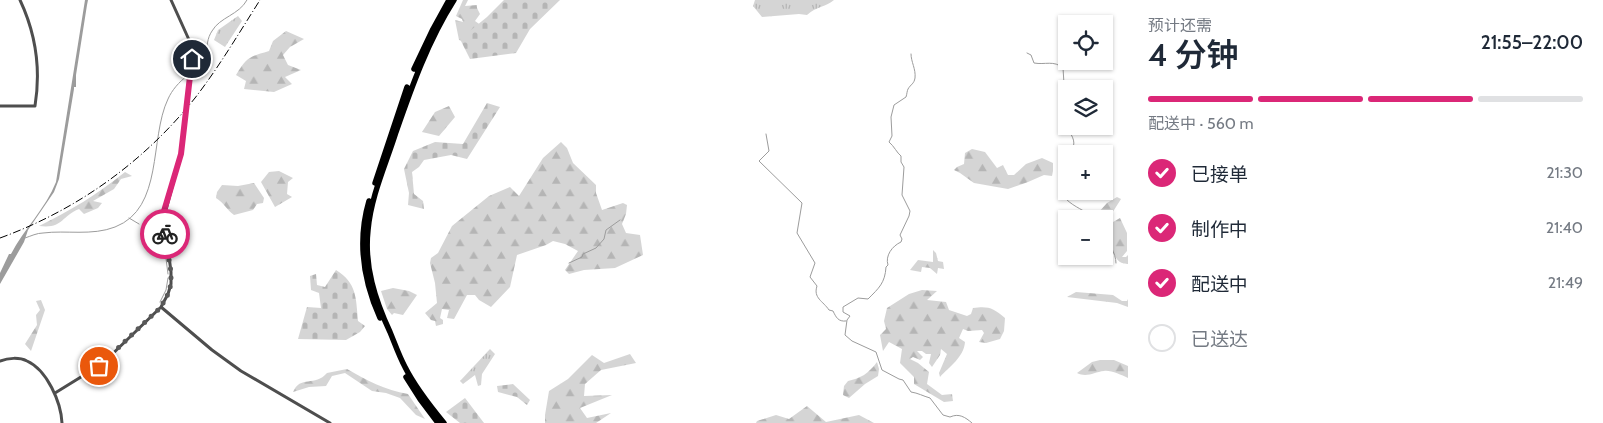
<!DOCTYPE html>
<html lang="zh">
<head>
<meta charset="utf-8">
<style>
  :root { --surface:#fff; --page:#f2f2f3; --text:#1f2937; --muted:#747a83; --line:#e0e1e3; --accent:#db2777 }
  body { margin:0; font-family:Cabin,"Noto Sans SC",sans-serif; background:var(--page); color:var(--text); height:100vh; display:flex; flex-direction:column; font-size:19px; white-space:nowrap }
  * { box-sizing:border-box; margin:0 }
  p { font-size:16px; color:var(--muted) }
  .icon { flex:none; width:28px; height:28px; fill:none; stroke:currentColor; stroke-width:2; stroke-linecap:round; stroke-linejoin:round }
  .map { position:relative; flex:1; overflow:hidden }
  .details { display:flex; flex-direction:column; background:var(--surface); width:475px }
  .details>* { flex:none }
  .controls { position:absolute; left:1058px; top:15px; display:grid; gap:10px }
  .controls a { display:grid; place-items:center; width:55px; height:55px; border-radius:0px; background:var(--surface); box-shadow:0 1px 4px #0004; font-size:25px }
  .pin { position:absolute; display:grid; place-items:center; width:42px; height:42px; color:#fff; margin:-21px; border:2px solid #fff; border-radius:50%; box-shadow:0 1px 5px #0007 }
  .courier { position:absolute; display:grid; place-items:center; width:50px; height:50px; margin:-25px; border:4px solid #db2777; border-radius:50%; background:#fff; color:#222; box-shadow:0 1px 6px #0007 }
  .summary em { font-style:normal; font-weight:600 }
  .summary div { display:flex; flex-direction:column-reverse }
  .summary { display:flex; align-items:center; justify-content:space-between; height:85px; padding:0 20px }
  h1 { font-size:32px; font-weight:600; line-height:38px }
  .bar { display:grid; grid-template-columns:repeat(4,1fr); gap:8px 5px; align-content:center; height:60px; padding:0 20px }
  .bar i { height:6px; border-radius:4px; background:var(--line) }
  .bar .selected { background:var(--accent) }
  .bar p { grid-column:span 4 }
  ol { padding:0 20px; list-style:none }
  li { display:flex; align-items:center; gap:15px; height:55px }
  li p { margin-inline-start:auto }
  li .icon { padding:5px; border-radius:50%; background:var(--accent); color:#fff; stroke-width:4 }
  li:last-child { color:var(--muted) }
  li i { width:28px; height:28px; border:2px solid var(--line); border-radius:50% }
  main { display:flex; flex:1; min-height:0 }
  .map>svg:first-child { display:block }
  .grass { fill:url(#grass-tufts) }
  .forest { fill:url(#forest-firs) }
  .cemetery { fill:url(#cemetery-stones) }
  .water { fill:#9c9c9c }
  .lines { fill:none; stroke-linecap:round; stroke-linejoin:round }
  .stream { stroke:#9c9c9c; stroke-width:1 }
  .minor { stroke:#4e4e4e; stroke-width:3 }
  .highway { stroke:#000; stroke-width:5.5 }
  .rail { stroke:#000; stroke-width:1; stroke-dasharray:8 2.5 1 2.5; stroke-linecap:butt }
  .done { stroke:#595959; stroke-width:5; stroke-dasharray:0 9 }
  .route { stroke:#db2777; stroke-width:6 }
</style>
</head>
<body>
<main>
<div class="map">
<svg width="1128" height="423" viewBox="0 0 1128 423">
  <defs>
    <pattern id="grass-tufts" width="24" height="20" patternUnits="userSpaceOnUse" patternTransform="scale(1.25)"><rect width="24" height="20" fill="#d5d5d5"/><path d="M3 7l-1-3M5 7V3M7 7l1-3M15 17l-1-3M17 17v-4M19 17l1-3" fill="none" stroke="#b5b5b5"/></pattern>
    <pattern id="forest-firs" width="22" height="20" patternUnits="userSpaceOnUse" patternTransform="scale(1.25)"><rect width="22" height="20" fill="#d5d5d5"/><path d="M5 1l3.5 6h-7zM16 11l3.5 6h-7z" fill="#b5b5b5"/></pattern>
    <pattern id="cemetery-stones" width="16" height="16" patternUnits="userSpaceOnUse" patternTransform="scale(1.25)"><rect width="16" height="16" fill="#d5d5d5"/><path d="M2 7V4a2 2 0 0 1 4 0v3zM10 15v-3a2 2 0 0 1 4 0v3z" fill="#b5b5b5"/></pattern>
  </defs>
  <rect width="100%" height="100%" fill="#fff"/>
  <path class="grass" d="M755 0H834C826 7 817 6 807 15L799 14 762 17 753 6Z
    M238 16 242 21 225 47 214 40 218 30Z
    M490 349 495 354 482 374 481 385 478 386 475 375 463 384 460 381Z"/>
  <path class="forest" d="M463 0H468L465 6 477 5V8L480 14 475 21 482 26 463 41 459 40 455 20 463 22 462 19 456 16Z
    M286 31 304 39 290 47 283 55 288 65 301 70 285 77 292 84 274 92 244 89 246 81 236 75C247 57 249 57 269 51L273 41Z
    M449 106 455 117 439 136 422 132 435 112Z
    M561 142 567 148 573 163 596 185V193L602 210 623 203 627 205 626 214 622 224 626 233 640 235 643 255 615 268 584 270 569 274 565 270 578 251 565 244 553 241 546 245 517 255 510 287 491 307 479 300 475 295H467L454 319 447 318 449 310 442 309 440 318 443 320V324L436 326 435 321 431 320 425 313 437 303 435 283 430 263 431 258 438 253 452 226 489 196 510 187 519 196 543 158Z
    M972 149 985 152 997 168 1003 165 1008 175H1014L1026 164 1042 158 1053 163V171L1052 176 1044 175 1028 182 1008 189 974 183 960 173 954 170 957 167 964 164 965 153Z
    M279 171 293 178 288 182 287 194 292 197 275 207 261 182 269 172Z
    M125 172 132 176 121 179 114 189 93 201 102 203 98 208 84 214 79 209C60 217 63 229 39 226 70 211 98 194 125 172Z
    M254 183 264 198 263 203 257 204 253 210 234 215C227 210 224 203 216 198L217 192 222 185 238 186Z
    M1117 197 1121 199 1109 218 1113 222 1120 218 1127 233V251L1122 257H1126L1128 255V264C1126 264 1121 263 1120 262 1112 257 1104 228 1104 219H1099L1096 215 1107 203Z
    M933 250 936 253 938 261 943 262 944 269 938 268 937 274 930 268 922 267 921 272 910 270 918 260 933 262Z
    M393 288 409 291 417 295 403 315 394 313 392 315 387 309 381 291Z
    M922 290 937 291 927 300 946 302 949 310 967 316 971 314 973 308C989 306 993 308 1005 318L1004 331 1000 339 986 343 979 342 984 333 982 330 968 331 963 329 959 338 965 342C964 357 949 367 940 377L939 373 947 354 941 349 940 355 932 367 929 363 931 354H926L922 351H917L923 357 920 360 913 357 910 359 918 363 929 372 927 384 942 395 952 394 953 401 944 402 914 384V377L900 363 902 349 889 342 883 351 880 335 886 329 884 321 887 308 909 294Z
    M1076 292 1113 295 1122 301H1127L1128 299V307L1117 303 1067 297Z
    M41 300 45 310 31 351 25 344 37 325 36 315 40 310 36 301Z
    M630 354 636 363 601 370 585 384 584 396 612 395 580 408 587 418 611 413 596 423H545V415L549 391 568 379 592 355 604 363Z
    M1100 360H1114L1128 366V378C1121 375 1111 370 1104 371 1094 372 1087 378 1077 373L1092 362Z
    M877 362 879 369 878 376 865 384 849 398 843 395 844 386 848 381C861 378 868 374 877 362Z
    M347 369C366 380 385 390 408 394L425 419 416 415 400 398 386 393 372 391 345 373 332 376 326 386 309 387 293 392C300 375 315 387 327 373Z
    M807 406 826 422 859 415 874 423H756L757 421 776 415 789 419Z"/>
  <path class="cemetery" d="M504 0H560L530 29 516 53 470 59 460 39 487 17Z
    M487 103 500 107 467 159 451 155 424 160 419 167 412 172 414 194 423 201 424 209 408 205 409 193 404 169 413 151 435 142 463 144Z
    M336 270C357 283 356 298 358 321L365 326 360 332 346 340 298 339 307 307 321 308 319 293 311 290 310 276 316 274 317 285 325 287Z
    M513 384 530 400 527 405 517 397 498 392 497 386Z
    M465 398 484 423H460L446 412Z"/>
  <path class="water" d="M85 0H88L87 5 76 75V87H74V89L59 179 54 192 28 230 24 242 0 284V273L9 254H11C24 229 46 208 56 182Z"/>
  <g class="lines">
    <path class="stream" d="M1027 53 1031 55 1034 63C1045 65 1054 60 1063 68L1064 84 1069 89
      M911 54C911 62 916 69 915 78 914 84 911 84 908 89 907 91 907 94 906 97L894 105 891 117 892 136 889 142C894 146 897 153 901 156V162L904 167 902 195 910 211 909 216 900 235 902 239 901 242C892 246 885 256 888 265L886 267C885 283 879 288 868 299L858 298 843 307V312L850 316 847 320 845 335 852 341 876 352 882 370 899 379 903 380 911 392C918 393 923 396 930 398L943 415 950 417C959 413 965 417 972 423
      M194 73C213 60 202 46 212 31 220 17 239 15 247 0
      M766 134 769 151 759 161 802 203 797 233 815 263 810 277 817 286C813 298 823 301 829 310L833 311C836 317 838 322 846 321
      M1069 154C1076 146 1075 140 1069 131L1070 126
      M1066 156 1061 177 1066 188V199C1075 208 1084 209 1094 219
      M129 218 139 224
      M145 227 163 236 168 274
      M1104 233C1108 242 1116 253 1116 263
      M25 238C31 236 37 233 43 233 66 230 92 236 115 227 164 208 149 139 168 99 172 90 179 82 187 76
      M569 263 582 257 583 254 596 248 604 239 606 230 620 220
      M160 302 166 290 168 278"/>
    <path class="minor" d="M0 106H35C41 69 36 34 20 0
      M161 307 212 350 241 371 330 423
      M0 361C8 358 19 357 27 361 47 370 61 402 62 423
      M55 393 102 364 161 307 168 294 171 284V272L164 217 181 154 192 59 190 42 171 0"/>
    <path class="highway" d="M414 69 433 29 449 0
      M375 183 407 87
      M369 201C357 242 363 280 380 318
      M406 377 420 399 438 423
      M444 423C430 406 415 387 405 367 399 356 395 344 390 332 375 300 364 266 368 230 371 196 386 164 396 132 412 86 428 41 454 0"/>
    <path class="rail" d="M0 238C77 210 144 162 195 98 219 67 239 33 260 0"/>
  </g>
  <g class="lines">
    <path class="done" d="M99 366 161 307 168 294 171 284V272L165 234"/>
    <path class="route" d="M165 234 164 222V211L181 154 192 59"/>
  </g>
</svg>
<div class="controls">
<a><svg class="icon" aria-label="locate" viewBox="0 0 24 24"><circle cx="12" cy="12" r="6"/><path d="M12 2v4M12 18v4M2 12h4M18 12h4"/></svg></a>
<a><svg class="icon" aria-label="layers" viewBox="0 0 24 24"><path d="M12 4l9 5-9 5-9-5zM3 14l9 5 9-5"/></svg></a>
<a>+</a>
<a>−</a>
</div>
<div class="pin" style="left:99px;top:366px;background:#ea580c"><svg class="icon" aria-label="bag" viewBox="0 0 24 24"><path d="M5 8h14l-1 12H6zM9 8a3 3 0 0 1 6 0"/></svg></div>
<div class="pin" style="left:192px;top:59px;background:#1f2937"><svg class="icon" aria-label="home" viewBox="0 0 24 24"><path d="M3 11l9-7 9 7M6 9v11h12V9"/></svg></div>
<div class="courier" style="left:165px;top:234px"><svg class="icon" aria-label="bike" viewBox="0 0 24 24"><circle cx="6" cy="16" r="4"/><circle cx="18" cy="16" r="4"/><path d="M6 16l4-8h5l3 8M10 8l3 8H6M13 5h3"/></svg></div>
</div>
<section class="details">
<div class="summary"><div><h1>4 分钟</h1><p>预计还需</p></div><em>21:55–22:00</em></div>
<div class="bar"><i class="selected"></i><i class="selected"></i><i class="selected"></i><i></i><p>配送中 · 560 m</p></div>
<ol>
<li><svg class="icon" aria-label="check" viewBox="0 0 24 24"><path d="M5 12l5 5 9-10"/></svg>已接单<p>21:30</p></li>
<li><svg class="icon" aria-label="check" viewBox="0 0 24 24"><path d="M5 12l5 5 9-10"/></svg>制作中<p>21:40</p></li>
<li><svg class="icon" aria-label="check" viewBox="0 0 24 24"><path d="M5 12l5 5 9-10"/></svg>配送中<p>21:49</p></li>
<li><i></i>已送达</li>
</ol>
</section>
</main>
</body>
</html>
